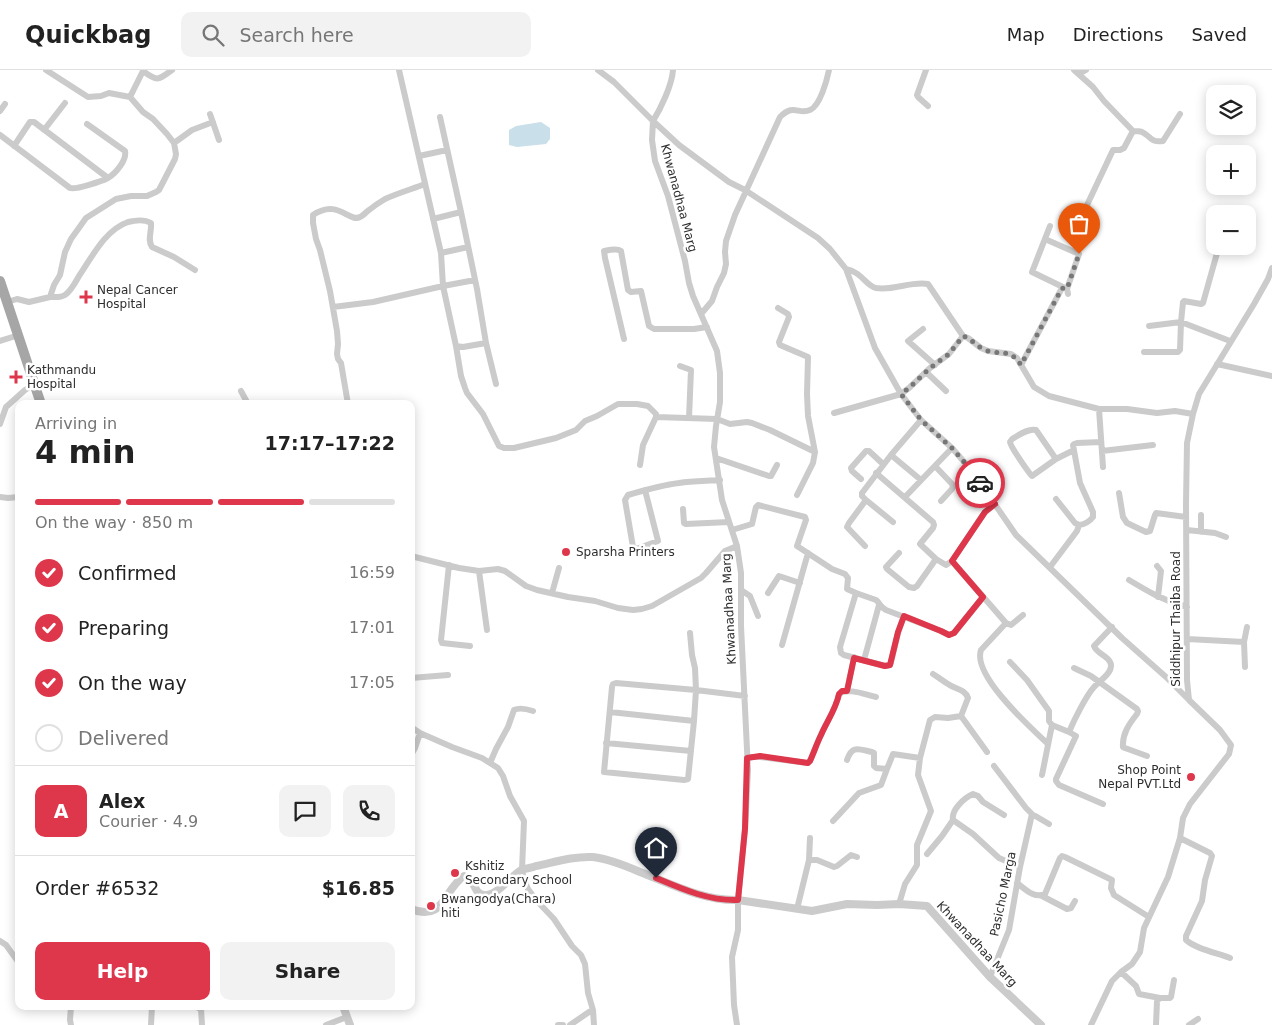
<!DOCTYPE html>
<html lang="en">
<head>
<meta charset="utf-8">
<style>
  :root { --surface:#fff; --page:#f2f2f2; --text:#222; --muted:#767676; --line:#e0e0e0; --accent:#de374b }
  body { margin:0; font-family:"DejaVu Sans",sans-serif; background:var(--page); color:var(--text); height:100vh; display:flex; flex-direction:column; font-size:19px; white-space:nowrap }
  * { box-sizing:border-box; margin:0 }
  p { font-size:16px; color:var(--muted) }
  .icon { flex:none; width:28px; height:28px; fill:none; stroke:currentColor; stroke-width:2; stroke-linecap:round; stroke-linejoin:round }
  .map { position:relative; flex:1; overflow:hidden }
  .sheet { position:absolute; left:15px; top:330px; width:400px; height:610px; display:flex; flex-direction:column; background:var(--surface); border-radius:10px; box-shadow:0 2px 12px #0003 }
  .sheet>* { flex:none }
  .tools { position:absolute; left:1206px; top:15px; display:grid; gap:10px }
  .tools a { display:grid; place-items:center; width:50px; height:50px; border-radius:10px; background:var(--surface); box-shadow:0 2px 12px #0003; font-size:25px }
  .pin { position:absolute; display:grid; place-items:center; width:42px; height:42px; color:#fff; margin:-51px -21px; border-radius:50% 50% 50% 0; rotate:-45deg; box-shadow:0 0 5px #0007 }
  .pin .icon { rotate:45deg }
  .courier { position:absolute; display:grid; place-items:center; width:50px; height:50px; margin:-25px; border:4px solid #de374b; border-radius:50%; background:#fff; color:#222; box-shadow:0 1px 6px #0007 }
  .summary em { font-style:normal; font-weight:700 }
  .summary div { display:flex; flex-direction:column-reverse }
  .summary { display:flex; align-items:center; justify-content:space-between; height:85px; padding:0 20px }
  h1 { font-size:32px; font-weight:700; line-height:38px }
  .bar { display:grid; grid-template-columns:repeat(4,1fr); gap:8px 5px; align-content:center; height:60px; padding:0 20px }
  .bar i { height:6px; border-radius:4px; background:var(--line) }
  .bar .selected { background:var(--accent) }
  .bar p { grid-column:span 4 }
  .line { display:flex; align-items:center; gap:12px; padding:0 20px; border-top:1px solid var(--line) }
  .line div { flex:1 }
  .round { display:grid; place-items:center; flex:none; width:52px; height:52px; border-radius:10px; background:var(--page) }
  ol { padding:0 20px; list-style:none }
  li { display:flex; align-items:center; gap:15px; height:55px }
  li p { margin-inline-start:auto }
  li .icon { padding:5px; border-radius:50%; background:var(--accent); color:#fff; stroke-width:4 }
  li:last-child { color:var(--muted) }
  li i { width:28px; height:28px; border:2px solid var(--line); border-radius:50% }
  .primary-button { display:flex; gap:10px; margin-top:auto; padding:10px 20px }
  .primary-button a { flex:1; height:58px; border-radius:10px; background:var(--accent); color:#fff; font-size:20px; font-weight:700; line-height:58px; text-align:center }
  .primary-button a+a { background:var(--page); color:var(--text) }
  header { display:flex; align-items:center; gap:30px; box-sizing:border-box; height:70px; padding:0 25px; background:var(--surface); border-bottom:1px solid var(--line) }
  header strong { font-size:24px }
  nav { display:flex; gap:28px; margin-inline-start:auto; font-size:18px }
  .search { width:350px; height:45px; background:var(--page); display:flex; align-items:center; gap:12px; box-sizing:border-box; padding:0 18px; border-radius:10px; color:var(--muted); font-size:19px }
  .map>svg:first-child { display:block }
  .water { fill:#c9dfea }
  .lines { fill:none; stroke-linecap:round; stroke-linejoin:round }
  .minor { stroke:#cbcbcb; stroke-width:6 }
  .tertiary { stroke:#cbcbcb; stroke-width:8 }
  .primary { stroke:#a6a6a6; stroke-width:10 }
  .done { stroke:#777; stroke-width:5; stroke-dasharray:0 9 }
  .route { stroke:#de374b; stroke-width:6 }
  .poi-dot { fill:#de374b; stroke:#fff; stroke-width:2 }
  .labels { text-anchor:middle; dominant-baseline:central; stroke-width:5; stroke-linejoin:round; paint-order:stroke }
  .street-label { font-size:12px; fill:#2e2e2e; stroke:#fff }
  .poi-label { font-size:12px; fill:#2e2e2e; stroke:#fff; text-anchor:start }
</style>
</head>
<body>
<header>
<strong>Quickbag</strong>
<div class="search"><svg class="icon" aria-label="search" viewBox="0 0 24 24"><circle cx="10" cy="10" r="6"/><path d="M15 15l6 6"/></svg>Search here</div>
<nav><a>Map</a><a>Directions</a><a>Saved</a></nav>
</header>
<div class="map">
<svg width="1272" height="955" viewBox="0 0 1272 955">
  <rect width="100%" height="100%" fill="#fff"/>
  <path class="water" d="M541 52 550 58V69L546 74 517 77 509 75V60L516 56Z"/>
  <g class="lines">
    <path class="minor" d="M598 0 614 12 653 51 679 75 729 112 745 120 818 168 830 179 846 199 875 278 901 324 921 350 952 378 972 401 1016 465 1122 568 1166 607 1189 630
      M926 0 917 25 918 27 928 36
      M1074 0 1093 17 1104 31 1133 61C1136 61 1140 61 1142 62 1151 66 1150 73 1163 71L1180 44
      M1079 4 1086 0
      M130 27 143 1C158 12 158 10 172 0
      M0 41 5 34
      M210 44 219 70
      M440 47 461 142 477 219 486 273 496 314
      M653 51 652 70 655 91 668 126 685 191 689 213 693 226 717 281 720 303V332L716 356 714 377 722 430 737 476 741 503V556L748 700 745 759 738 830V860L732 887 734 935 737 955
      M653 51C661 38 672 15 673 0
      M44 60 65 33
      M0 65 70 118C76 120 102 111 108 108 116 103 127 90 125 81L87 54
      M174 73 192 60 213 52
      M14 76 30 52H34L108 108
      M419 86 447 80
      M1087 135 1113 80H1120L1124 78 1133 61
      M433 149 461 142
      M1050 156 1032 202 1067 219 1068 224
      M1045 169 1079 184 1067 219
      M441 183 468 177
      M846 199C862 202 866 216 876 218 893 221 911 211 928 214L963 266
      M50 227C55 227 60 228 65 225 71 221 75 213 79 206 92 187 105 160 128 152 136 150 144 149 151 153 152 161 147 170 152 177L174 187 195 200
      M7 232 17 229 29 232 50 227 54 215 60 205 65 182 71 169 86 148 116 129 131 126H147L156 122 159 120 175 89 176 84 174 73 167 64 153 49 143 42 130 27 109 23 101 26 88 27 46 0
      M333 237 373 232 443 216 441 183 399 0
      M701 244 712 231 717 217 724 203 726 194 725 182 726 171 735 145 780 47C794 33 798 45 810 40 820 36 827 10 829 0
      M1149 256 1181 252 1230 271
      M923 259 908 271 935 295
      M624 269 605 188 604 181C609 180 617 178 621 181L628 220 631 222 641 221 649 256 654 259H694L707 257
      M0 271 19 265
      M486 273 463 277 456 276 461 306 465 318 467 323 483 344 499 376 504 378H514L556 368 576 360 585 351 597 346 618 334H637L648 336 656 344V347L717 349 730 354 747 352 752 353 770 360 815 382 808 346 807 324 808 287 780 275 779 272 789 247 788 244 778 238
      M456 276 443 216 475 210
      M1144 282H1178L1180 280 1181 252 1183 232 1184 231 1201 234 1203 233 1219 176
      M1217 294 1272 306
      M1021 295 1062 218
      M680 296 691 300 689 348
      M926 302 946 321
      M241 321 248 334
      M348 334 341 293 338 289 337 284 338 274 337 261 330 221 320 180 316 169 313 153V145C338 128 349 153 360 147 363 146 366 142 369 140 374 136 380 132 385 129 398 123 412 119 425 114
      M1099 339 1103 397
      M834 343 901 324 909 318 930 298 949 284 963 266 968 268 981 278 988 281 1011 284 1017 288 1034 317 1049 326 1099 339H1127L1157 343 1175 341 1193 344
      M0 354 6 337 25 320 35 314
      M1102 381 1153 375
      M891 385 921 410
      M716 388 769 406H771L777 395
      M1056 389 1036 360C1028 358 1019 365 1012 369 1012 370 1010 371 1010 372 1010 376 1027 400 1031 405L1032 406 1056 389 1074 380
      M640 395 643 375 656 347
      M935 396 953 415 952 419 941 431
      M876 403 933 452 934 455 933 458 920 474 936 489 946 495 952 491 985 442 995 434
      M861 409 852 401 851 398 866 381H869L883 394
      M645 420 658 471 636 479 633 477 625 430 628 425C645 420 662 415 679 413 692 411 706 411 720 410
      M1119 423 1123 447 1127 453 1146 462 1150 461 1155 445 1156 443 1186 447
      M797 425 813 393 815 382
      M0 427 8 428 19 427
      M905 427 952 378
      M1056 429 1075 453 1079 455C1084 455 1090 451 1093 447V442L1080 413 1073 375 1074 374 1077 373 1101 372
      M866 430 893 452
      M683 439 684 453 686 454 729 452
      M1201 445V462
      M732 460 752 454 756 437 758 435 805 447 806 450 797 476 832 499 845 504 848 508 847 519 856 523 876 530C880 533 880 537 886 540L941 561 949 565 954 563 983 527
      M1187 460 1215 463 1226 467
      M865 476 847 457 849 453 866 430 862 426V423L891 385 921 350
      M899 483 886 497 887 499 909 517 914 518 917 516 936 489
      M411 486 459 498 479 501 498 499 505 501 526 516 537 520 568 527 595 531 618 538 633 540 642 539 652 536 701 508 706 503 725 481 737 476
      M952 491 1006 553 1011 555 1023 545
      M449 495 441 570 442 573 470 576
      M1157 496 1161 501 1158 527
      M1050 497 1077 461 1079 455
      M479 501 487 560
      M1129 510C1149 522 1164 531 1187 537
      M741 520 750 526 758 546
      M552 523 559 498
      M768 523 779 506 800 513
      M856 523 840 577 841 583 844 585 885 596 890 595 891 592 898 563 904 546
      M1006 553 981 580C972 605 1030 657 1048 674
      M690 563 692 585 695 598 696 620 694 651 688 709 684 710 604 702 612 617 613 614 616 613 696 620 745 626
      M1187 569 1244 572
      M782 575 808 483
      M864 590 879 535
      M1010 592 1027 610 1049 641V651L1052 655
      M1245 597 1244 572 1247 557
      M1074 598 1091 606 1137 639 1138 641 1137 644C1129 654 1122 664 1123 677L1125 678 1147 686
      M411 608 448 605
      M847 621 854 587
      M610 642 694 651
      M961 646 987 682
      M411 657 420 663 452 677 482 688 498 698 503 706 510 726 524 751 522 800 524 810 528 819 537 831 554 849 572 876 581 885 585 894 588 923 593 940 594 955
      M1069 662 1076 666 1056 709V711L1059 715 1103 734
      M606 673 691 681
      M411 685 415 678 420 663
      M747 687H760L808 693 810 691C814 682 817 673 821 665 827 651 836 639 839 624 848 617 866 625 876 627
      M847 690C852 675 858 679 872 682L874 683V696L876 698 887 699
      M490 693 496 679 508 657 514 640C520 637 527 639 533 641
      M994 696 1026 738 1032 744 1049 754
      M1042 705 1052 655 1069 662C1074 650 1086 626 1094 617 1099 611 1107 607 1110 600 1111 597 1112 595 1110 592 1107 585 1097 584 1094 576L1112 557
      M1004 745 983 732 978 726 973 724C964 728 951 740 953 750L973 764 999 788 1020 797
      M833 751 859 723 881 715 887 699 893 684 920 688
      M1180 768 1210 783 1212 786 1205 810 1202 831 1186 866V870C1196 879 1217 883 1230 888
      M927 784 942 766 953 750
      M809 790H817L834 797 837 796 851 785 857 787
      M1017 813C1025 819 1034 829 1045 824L1060 788 1062 786 1065 787 1112 810 1111 818 1114 825 1149 847
      M1042 826 1067 839 1071 838 1075 831
      M899 834 905 814 917 795V775L931 741 918 705 920 688 930 650 935 647 948 648 961 646 968 628C965 619 955 619 948 614 943 611 938 607 933 604
      M797 839 809 790 810 768
      M0 871 6 875 19 893
      M1121 902 1136 916 1139 924 1160 928 1157 931 1156 955
      M990 907 1009 860 1020 797 1032 744
      M1160 928H1170L1171 927 1174 910
      M71 936 70 950 71 955
      M198 936V938L201 939 202 955
      M151 955 152 936
      M326 955 347 947
      M558 955H563
      M570 955 589 942 593 940
      M1091 955 1112 911 1121 902 1132 894 1140 882 1144 858 1168 807 1180 768 1183 748 1190 734 1229 684 1231 675 1220 660 1189 630 1187 610 1186 434 1187 373 1193 344 1199 324 1254 234 1268 209 1272 198
      M1189 955 1198 949"/>
    <path class="tertiary" d="M411 839C445 852 443 820 464 806 476 809 473 824 484 825 497 827 511 805 522 800 526 798 532 798 536 796 555 792 573 786 593 787 609 789 624 795 640 802 671 814 703 831 738 830L812 841 847 834 877 835 899 834 927 836 990 907 1041 955
      M343 936 350 955"/>
    <path class="primary" d="M0 211 41 334"/>
  </g>
  <g class="lines">
    <path class="done" d="M980 413 972 401 952 378 921 350 901 324 909 318 930 298 949 284 963 266C971 269 976 275 983 279 999 287 1009 276 1021 295L1062 218 1067 219 1079 184"/>
    <path class="route" d="M656 808C682 819 709 831 738 830L745 759 747 688 760 686 808 693 810 691C814 682 817 673 821 665 827 651 836 639 839 624L842 621H847L854 588 885 596 890 595 898 562 904 546 941 561 949 565 954 563 983 527 952 491 985 442 995 434 980 413"/>
  </g>
  <g class="poi-dot">
    <path d="M83.5 219.5h5v5h5v5h-5v5h-5v-5h-5v-5h5z"/>
    <path d="M13.5 299.5h5v5h5v5h-5v5h-5v-5h-5v-5h5z"/>
    <circle cx="566" cy="482" r="5"/>
    <circle cx="1191" cy="707" r="5"/>
    <circle cx="455" cy="803" r="5"/>
    <circle cx="431" cy="836" r="5"/>
  </g>
  <g class="labels">
    <g class="street-label">
      <text transform="translate(679 128) rotate(75)">Khwanadhaa Marg</text>
      <text transform="translate(729 539) rotate(-93)">Khwanadhaa Marg</text>
      <text transform="translate(1176 549) rotate(-90)">Siddhipur Thaiba Road</text>
      <text transform="translate(1003 824) rotate(-78)">Pasicho Marga</text>
      <text transform="translate(977 874) rotate(47)">Khwanadhaa Marg</text>
    </g>
    <g class="poi-label">
      <text x="97" y="220">Nepal Cancer<tspan x="97" dy="14">Hospital</tspan></text>
      <text x="27" y="300">Kathmandu<tspan x="27" dy="14">Hospital</tspan></text>
      <text x="576" y="482">Sparsha Printers</text>
      <text x="1181" y="700" text-anchor="end">Shop Point<tspan x="1181" dy="14">Nepal PVT.Ltd</tspan></text>
      <text x="465" y="796">Kshitiz<tspan x="465" dy="14">Secondary School</tspan></text>
      <text x="441" y="829">Bwangodya(Chara)<tspan x="441" dy="14">hiti</tspan></text>
    </g>
  </g>
</svg>
<div class="tools">
<a><svg class="icon" aria-label="layers" viewBox="0 0 24 24"><path d="M12 4l9 5-9 5-9-5zM3 14l9 5 9-5"/></svg></a>
<a>+</a>
<a>−</a>
</div>
<div class="pin" style="left:1079px;top:184px;background:#ea580c"><svg class="icon" aria-label="bag" viewBox="0 0 24 24"><path d="M5 8h14l-1 12H6zM9 8a3 3 0 0 1 6 0"/></svg></div>
<div class="pin" style="left:656px;top:808px;background:#1f2937"><svg class="icon" aria-label="home" viewBox="0 0 24 24"><path d="M3 11l9-7 9 7M6 9v11h12V9"/></svg></div>
<div class="courier" style="left:980px;top:413px"><svg class="icon" aria-label="car" viewBox="0 0 24 24"><path d="M5 17H2v-5l4-1 3-4h7l3 4 3 1v5h-3M9 17h6M6 11h13"/><circle cx="7" cy="17" r="2"/><circle cx="17" cy="17" r="2"/></svg></div>
<section class="sheet">
<div class="summary"><div><h1>4 min</h1><p>Arriving in</p></div><em>17:17–17:22</em></div>
<div class="bar"><i class="selected"></i><i class="selected"></i><i class="selected"></i><i></i><p>On the way · 850 m</p></div>
<ol>
<li><svg class="icon" aria-label="check" viewBox="0 0 24 24"><path d="M5 12l5 5 9-10"/></svg>Confirmed<p>16:59</p></li>
<li><svg class="icon" aria-label="check" viewBox="0 0 24 24"><path d="M5 12l5 5 9-10"/></svg>Preparing<p>17:01</p></li>
<li><svg class="icon" aria-label="check" viewBox="0 0 24 24"><path d="M5 12l5 5 9-10"/></svg>On the way<p>17:05</p></li>
<li><i></i>Delivered</li>
</ol>
<div class="line" style="height:90px"><b class="round" style="background:var(--accent);color:#fff">A</b><div><b>Alex</b><p>Courier · 4.9</p></div><a class="round"><svg class="icon" aria-label="chat" viewBox="0 0 24 24"><path d="M4 5h16v11H9l-5 4z"/></svg></a><a class="round"><svg class="icon" aria-label="phone" viewBox="0 0 24 24"><path d="M5 4h4l2 5-3 2q2 4 5 5l2-3 5 2v4C11 20 4 13 5 4z"/></svg></a></div>
<div class="line" style="height:65px"><div>Order #6532</div><b>$16.85</b></div>
<div class="primary-button"><a>Help</a><a>Share</a></div>
</section>
</div>
</body>
</html>
